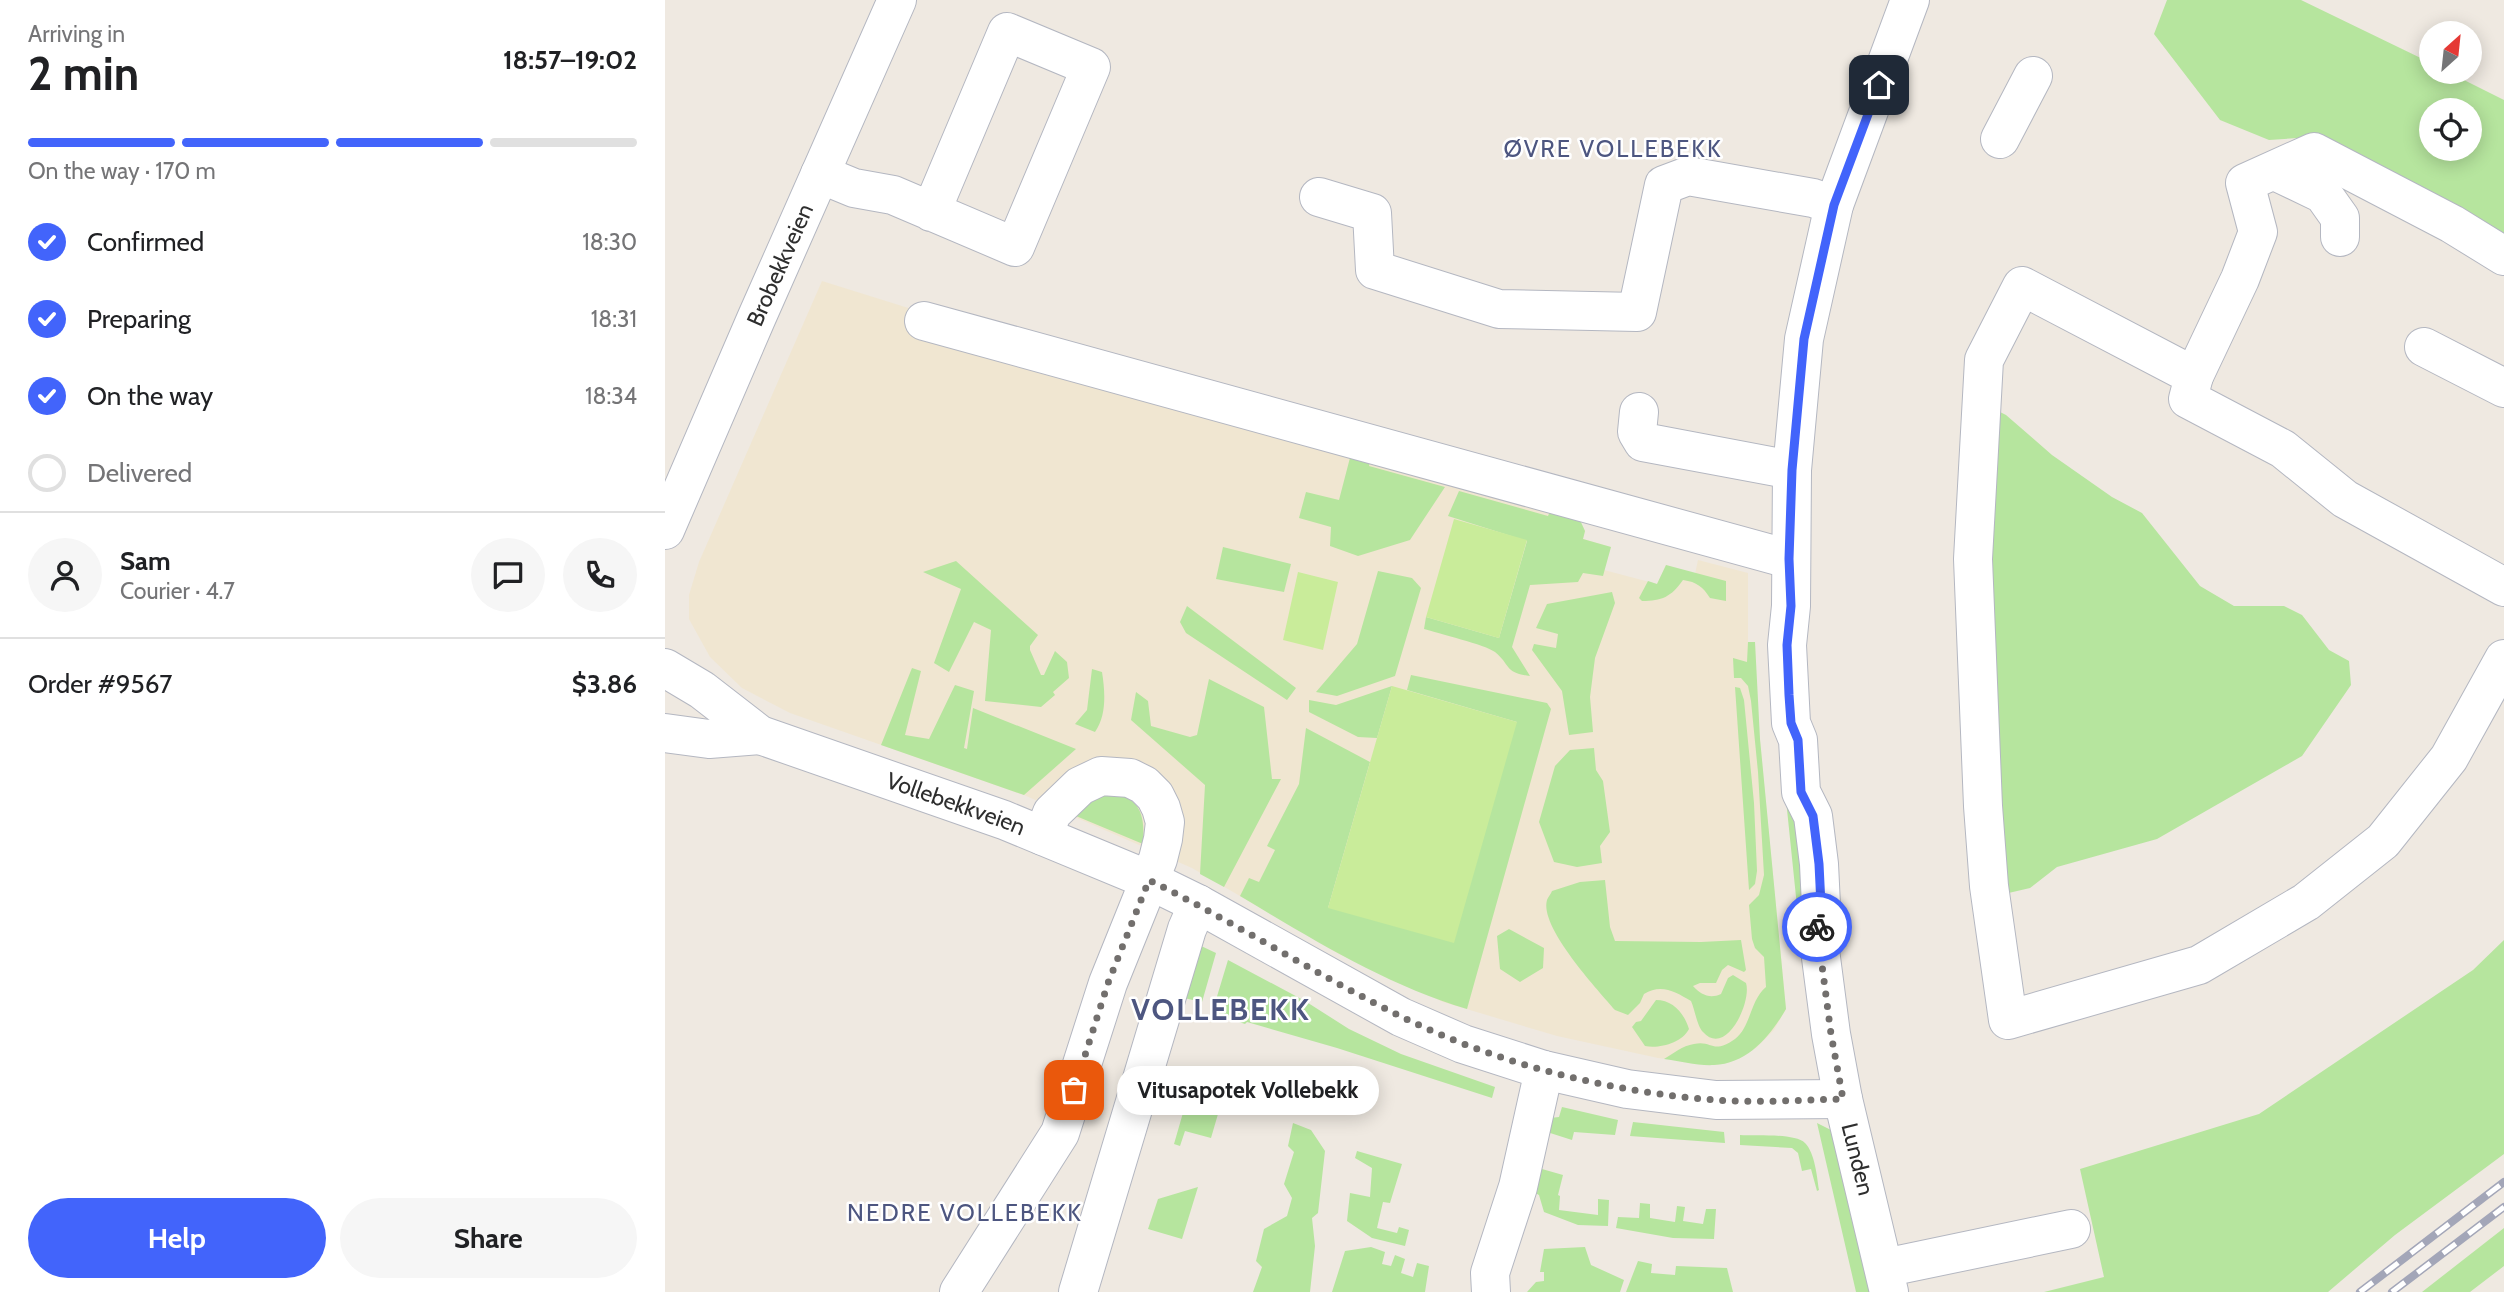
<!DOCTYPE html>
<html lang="en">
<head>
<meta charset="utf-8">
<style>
  :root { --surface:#fff; --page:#f6f6f6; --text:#202124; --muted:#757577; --line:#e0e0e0; --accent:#4264fb }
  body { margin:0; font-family:Cabin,sans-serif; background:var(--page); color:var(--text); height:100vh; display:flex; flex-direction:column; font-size:26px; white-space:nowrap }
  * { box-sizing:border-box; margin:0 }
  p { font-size:23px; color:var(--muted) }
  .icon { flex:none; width:38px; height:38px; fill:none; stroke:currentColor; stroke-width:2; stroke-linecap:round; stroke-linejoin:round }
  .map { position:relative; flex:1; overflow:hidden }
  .details { display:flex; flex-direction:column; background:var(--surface); width:665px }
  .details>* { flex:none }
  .needle { width:46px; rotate:27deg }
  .fabs { position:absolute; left:1754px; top:21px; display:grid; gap:14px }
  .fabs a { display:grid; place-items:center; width:63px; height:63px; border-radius:50%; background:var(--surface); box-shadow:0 4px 18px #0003; font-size:35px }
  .pin { position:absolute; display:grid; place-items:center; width:60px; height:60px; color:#fff; margin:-30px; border-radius:14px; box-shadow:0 4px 10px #0006 }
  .courier { position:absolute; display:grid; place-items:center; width:70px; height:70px; margin:-35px; border:5px solid #4264fb; border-radius:50%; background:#fff; color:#222; box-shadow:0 2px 9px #0007 }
  .bubble { position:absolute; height:49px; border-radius:24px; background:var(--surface); box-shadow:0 4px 18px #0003; font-size:23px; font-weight:800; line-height:49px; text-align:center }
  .overview em { font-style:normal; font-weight:800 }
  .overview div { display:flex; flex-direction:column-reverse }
  .overview { display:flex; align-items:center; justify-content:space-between; height:119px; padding:0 28px }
  h1 { font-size:46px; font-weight:800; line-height:52px }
  .bar { display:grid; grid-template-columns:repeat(4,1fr); gap:10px 7px; align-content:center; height:84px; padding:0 28px }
  .bar i { height:9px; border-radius:5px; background:var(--line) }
  .bar .on { background:var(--accent) }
  .bar p { grid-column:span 4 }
  .line { display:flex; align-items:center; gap:18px; padding:0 28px; border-top:2px solid var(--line) }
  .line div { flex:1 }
  .round { display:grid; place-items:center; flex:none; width:74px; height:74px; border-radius:37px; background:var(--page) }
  ol { padding:0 28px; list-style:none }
  li { display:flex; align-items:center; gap:21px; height:77px }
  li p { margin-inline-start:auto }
  li .icon { padding:7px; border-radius:50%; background:var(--accent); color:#fff; stroke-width:4 }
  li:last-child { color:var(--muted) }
  li i { width:38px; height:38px; border:4px solid var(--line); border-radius:50% }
  .primary-button { display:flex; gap:14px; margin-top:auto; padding:14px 28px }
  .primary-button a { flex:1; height:80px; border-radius:42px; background:var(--accent); color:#fff; font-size:28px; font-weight:800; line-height:80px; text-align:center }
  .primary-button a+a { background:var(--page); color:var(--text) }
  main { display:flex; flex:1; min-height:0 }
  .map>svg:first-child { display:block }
  .education { fill:#f0e6d1 }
  .green { fill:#b6e59e; fill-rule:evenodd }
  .pitch { fill:#c9ec9a }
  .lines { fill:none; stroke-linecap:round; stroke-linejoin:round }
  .minor-casing { stroke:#b4b7c1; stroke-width:40 }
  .minor { stroke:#fff; stroke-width:38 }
  .rail-casing { stroke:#a3a6b8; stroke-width:8 }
  .rail { stroke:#fff; stroke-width:5; stroke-dasharray:16; stroke-linecap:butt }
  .done { stroke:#726f6d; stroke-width:7; stroke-dasharray:0 12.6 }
  .route { stroke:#4264fb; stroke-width:9 }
  .labels { text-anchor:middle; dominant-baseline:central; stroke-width:5; stroke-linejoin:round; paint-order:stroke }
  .street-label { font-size:23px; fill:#2e2e2e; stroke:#fff }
  .neighbourhood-label { font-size:24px; letter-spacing:2px; fill:#4d5680; stroke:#fff }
  .district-label { font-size:30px; font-weight:bold; letter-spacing:2px; fill:#4d5680; stroke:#fff }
</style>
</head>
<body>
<main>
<section class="details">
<div class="overview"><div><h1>2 min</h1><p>Arriving in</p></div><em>18:57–19:02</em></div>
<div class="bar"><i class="on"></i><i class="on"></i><i class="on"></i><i></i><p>On the way · 170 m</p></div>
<ol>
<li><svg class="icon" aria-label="check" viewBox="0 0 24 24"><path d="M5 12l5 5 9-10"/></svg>Confirmed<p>18:30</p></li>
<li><svg class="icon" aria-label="check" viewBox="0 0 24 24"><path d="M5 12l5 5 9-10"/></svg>Preparing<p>18:31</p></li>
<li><svg class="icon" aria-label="check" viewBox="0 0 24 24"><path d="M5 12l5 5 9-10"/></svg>On the way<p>18:34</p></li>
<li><i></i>Delivered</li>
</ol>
<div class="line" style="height:126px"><a class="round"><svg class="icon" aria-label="person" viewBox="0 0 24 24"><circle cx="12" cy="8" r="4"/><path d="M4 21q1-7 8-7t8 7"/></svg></a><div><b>Sam</b><p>Courier · 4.7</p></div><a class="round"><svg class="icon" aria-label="chat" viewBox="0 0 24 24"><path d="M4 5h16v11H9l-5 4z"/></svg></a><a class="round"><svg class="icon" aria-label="phone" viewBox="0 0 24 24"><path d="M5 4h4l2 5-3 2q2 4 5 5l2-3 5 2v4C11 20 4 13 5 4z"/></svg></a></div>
<div class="line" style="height:91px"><div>Order #9567</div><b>$3.86</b></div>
<div class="primary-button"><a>Help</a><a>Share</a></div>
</section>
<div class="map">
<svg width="1839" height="1292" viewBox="0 0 1839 1292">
  <rect width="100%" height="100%" fill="#efe9e1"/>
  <path class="education" d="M157 281 914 518 920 531 918 539 946 547 939 570 992 584 1001 565 1030 574 1033 560 1083 573V642H1090L1091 700 1121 1009 1109 1030 1091 1048 1072 1058 1051 1065 993 1058 892 1036 778 1002 674 954 527 868 359 795 125 713 77 688 45 657 24 619V595L34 562Z"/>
  <path class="green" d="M1502 0H1636L1766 63V72H1783L1839 100V235L1648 137 1604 140 1555 120 1489 34ZM1766 110H1804V149H1766Z
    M1325 407 1341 415 1387 455 1447 497 1477 513 1535 586 1569 606H1619L1637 615 1664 650 1684 661 1686 685 1637 756 1492 839 1392 867 1365 888 1335 895 1324 696Z
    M687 450 706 456 704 466 780 487 745 540 693 556 665 546 666 527 634 518 641 492 674 500Z
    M794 491 883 516 886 509 914 518 920 531 918 539 946 547 938 576 918 573 913 582 865 585 847 647 865 676C839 673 846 665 830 652 821 645 772 633 759 629L761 617 834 638 862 541 783 516Z
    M558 547 626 564 619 592 551 579Z
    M291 561 373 635 365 646V650L376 675H379L390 651 402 662 404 678 388 692 390 695 376 707 320 701 326 630 309 622 284 672 269 663 296 589 258 572Z
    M1001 565 1061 581V601L1045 598C1038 587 1032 582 1018 580 1006 597 997 601 977 601L974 598 983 581 992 584Z
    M713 571 747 578 756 588 730 676 672 696 651 692 692 644Z
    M947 592 950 603 930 658 925 697 928 732 904 735 897 691 867 650 869 644 891 648 893 634 871 628 882 604Z
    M522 606 631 688 622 700 521 633 515 622Z
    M1083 642H1090L1095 739 1121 1009C1106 1035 1083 1064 1049 1065 1033 1066 1015 1061 999 1059 1009 1053 1017 1046 1029 1044 1048 1040 1047 1055 1070 1039 1086 1027 1085 1000 1101 987L1099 957 1090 948 1087 939 1084 905 1094 895 1099 875 1093 772 1086 701 1083 686 1076 678H1069L1068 658 1082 662Z
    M247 668 256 671 240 735 264 739 290 685 309 691 299 748 302 749 308 708 411 749 359 795 216 745Z
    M427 669 437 672C440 691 442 715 430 732L410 724 422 710Z
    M746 675 882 703 886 709 802 1009C721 985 647 939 575 896L584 878 594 882 610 850 602 846 634 784 641 728 705 762 663 908 852 722 742 690Z
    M544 679 599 707 607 779H616L559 887 535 874 540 785 466 720 471 692 483 701 486 726 525 737 532 735Z
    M727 686 712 738 693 737 644 712V700L671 705Z
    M1070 687 1075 688 1079 700 1089 803 1092 871 1090 884 1084 890Z
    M929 748 931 770 938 781 945 832 935 846 937 863 912 867 889 862 874 822 890 766 905 750Z
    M1120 790 1124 797 1146 890 1134 926Z
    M445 794C477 796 480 818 478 844L411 816 431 798Z
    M940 880 945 927 950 941 1036 942 1076 940 1081 970 1079 972 1063 965 1057 970 1051 983H1035L1028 986C1036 995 1045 999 1056 994L1063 978 1068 975 1081 983C1087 1002 1061 1058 1038 1032 1032 1026 1030 1010 1026 1001 1011 992 996 983 979 994L975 1003 963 1015 950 1010C933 990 874 927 882 900 883 897 886 894 887 891L915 882Z
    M844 929 879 948 878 968 855 982 835 969 832 936Z
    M1839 940V1154L1730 1235 1663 1292H1379L1439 1277 1415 1169 1594 1114 1808 970Z
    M534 945 551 953 537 1002 519 998Z
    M563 960 640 1001 684 1029 736 1054 830 1087 827 1098 672 1048 582 1022 580 1024 547 1013Z
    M991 1000C1008 1000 1019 1013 1024 1029 1017 1043 994 1049 980 1046L967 1027 971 1022 976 1021Z
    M528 1078 537 1080 534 1090 558 1097 546 1138 520 1131 515 1146 509 1144Z
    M897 1107 953 1120 950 1135 909 1132 907 1140 882 1132 885 1118 894 1117Z
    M968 1122 1059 1132 1060 1143 965 1136Z
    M628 1123 646 1130 660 1151 653 1213 647 1218 650 1246 645 1292H588L597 1267 591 1261 599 1229 622 1216 627 1198 619 1184 629 1152 623 1146Z
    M1152 1123 1166 1130 1209 1292H1191Z
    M1075 1135C1090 1136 1130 1133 1140 1143 1150 1153 1152 1177 1154 1190L1152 1191 1146 1169 1137 1171 1133 1153 1127 1148 1075 1145Z
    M692 1151 737 1164 725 1203 718 1202 712 1228 732 1233 734 1227 744 1230 740 1246 707 1238 682 1221 685 1193 705 1197 707 1168 690 1158Z
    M870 1167 898 1175 893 1195 895 1196 894 1210 933 1215V1199L944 1200 943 1226 913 1225 879 1212 874 1195 865 1190Z
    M533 1187 517 1239 483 1229 493 1199Z
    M975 1203 985 1204V1218L1010 1222 1012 1206 1020 1207 1018 1221 1038 1224 1041 1209H1051L1049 1239 1008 1238 951 1228 953 1217 974 1218Z
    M1839 1228V1266L1805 1292H1757Z
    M706 1247 720 1252 717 1264 726 1266 730 1255 740 1259 736 1273 748 1277 752 1263 764 1266 760 1292H667L680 1251Z
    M920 1247 926 1265 959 1280 955 1292H862L871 1282 879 1281V1272H875L879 1249Z
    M973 1261 987 1264 986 1273 1010 1275 1011 1266 1062 1268 1068 1292H961Z"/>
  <path class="pitch" d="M789 519 862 540 834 638 761 617Z
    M633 572 673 582 658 650 618 640Z
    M727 686 852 722 789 943 663 908Z"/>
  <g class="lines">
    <g class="minor-casing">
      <g id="minor">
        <path d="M1335 139 1368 76"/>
        <path d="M1610 171 1658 194 1675 218V237"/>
        <path d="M155 174 189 188 228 195 350 247 426 67 342 32 266 212"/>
        <path d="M654 197 707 213 710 270 834 309 972 312 999 185 1023 176 1148 198 1169 205"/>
        <path d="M259 321 1124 559"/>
        <path d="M1759 347 1839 388"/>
        <path d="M1529 376 1575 279 1593 232 1580 183 1649 152 1787 224 1839 256"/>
        <path d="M974 412 972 432 978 442 1127 470"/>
        <path id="s1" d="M0 530 91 319 232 0"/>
        <path d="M1839 587 1680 499 1618 449 1523 399 1529 376 1357 286 1319 360 1308 559 1318 806 1324 886 1343 1020 1534 965 1641 902 1718 841 1784 758 1839 659"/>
        <path id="s2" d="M0 668 37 690 95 735 339 820 484 880 533 904 736 1017 798 1044 879 1070 962 1089 1051 1100 1178 1099"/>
        <path d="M0 733 44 739 95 735"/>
        <path d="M1219 1268 1406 1229"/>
        <path d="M294 1292 395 1133 443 983 493 859 498 839 500 822 496 808 490 796 479 785 465 778 436 776 415 786 387 813 378 836"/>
        <path d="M413 1292 522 929 533 904"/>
        <path d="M826 1292 825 1273 853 1187 879 1070"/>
        <path d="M1224 1292 1178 1099 1166 1034 1152 927 1156 905 1154 864 1148 816 1136 792 1133 740 1126 723 1122 645 1126 606 1127 470 1139 339 1169 205 1245 0"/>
      </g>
    </g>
    <use href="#minor" class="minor"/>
    <g class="rail-casing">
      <path id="rail" d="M1695 1292 1839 1182
        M1727 1292 1839 1207"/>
    </g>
    <use href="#rail" class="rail"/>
  </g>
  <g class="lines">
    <path class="done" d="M409 1090 443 983 484 880C569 922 650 974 735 1016 832 1064 944 1092 1051 1100 1093 1103 1136 1100 1178 1099L1166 1034 1152 927"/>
    <path class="route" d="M1152 927 1156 905 1154 864 1148 816 1136 792 1133 740 1126 723 1124 695 1122 645 1126 606 1124 559 1127 470 1139 339 1169 205 1214 85"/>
  </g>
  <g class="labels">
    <g class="street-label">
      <text stroke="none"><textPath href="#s1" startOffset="289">Brobekkveien</textPath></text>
      <text stroke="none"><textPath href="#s2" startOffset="324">Vollebekkveien</textPath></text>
      <text transform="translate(1193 1159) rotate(76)">Lunden</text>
    </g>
    <g class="neighbourhood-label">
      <text x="948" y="148">ØVRE VOLLEBEKK</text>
      <text x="300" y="1212">NEDRE VOLLEBEKK</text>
    </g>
    <g class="district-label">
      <text x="556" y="1009">VOLLEBEKK</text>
    </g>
  </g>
</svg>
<div class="fabs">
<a><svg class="needle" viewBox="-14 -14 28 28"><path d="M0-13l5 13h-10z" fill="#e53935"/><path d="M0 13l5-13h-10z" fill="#757577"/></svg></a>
<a><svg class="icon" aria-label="locate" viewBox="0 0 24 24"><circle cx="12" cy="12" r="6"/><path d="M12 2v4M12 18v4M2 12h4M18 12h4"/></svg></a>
</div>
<div class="pin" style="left:409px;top:1090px;background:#ea580c"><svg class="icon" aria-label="bag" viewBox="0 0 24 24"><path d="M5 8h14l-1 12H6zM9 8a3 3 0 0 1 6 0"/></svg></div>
<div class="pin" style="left:1214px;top:85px;background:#1f2937"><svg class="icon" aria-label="home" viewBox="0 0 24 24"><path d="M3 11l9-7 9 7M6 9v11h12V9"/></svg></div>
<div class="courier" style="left:1152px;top:927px"><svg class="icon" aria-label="bike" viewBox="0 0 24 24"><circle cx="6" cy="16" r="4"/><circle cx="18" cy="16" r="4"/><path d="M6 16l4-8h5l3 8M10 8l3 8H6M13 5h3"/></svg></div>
<div class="bubble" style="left:452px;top:1066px;width:262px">Vitusapotek Vollebekk</div>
</div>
</main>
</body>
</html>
